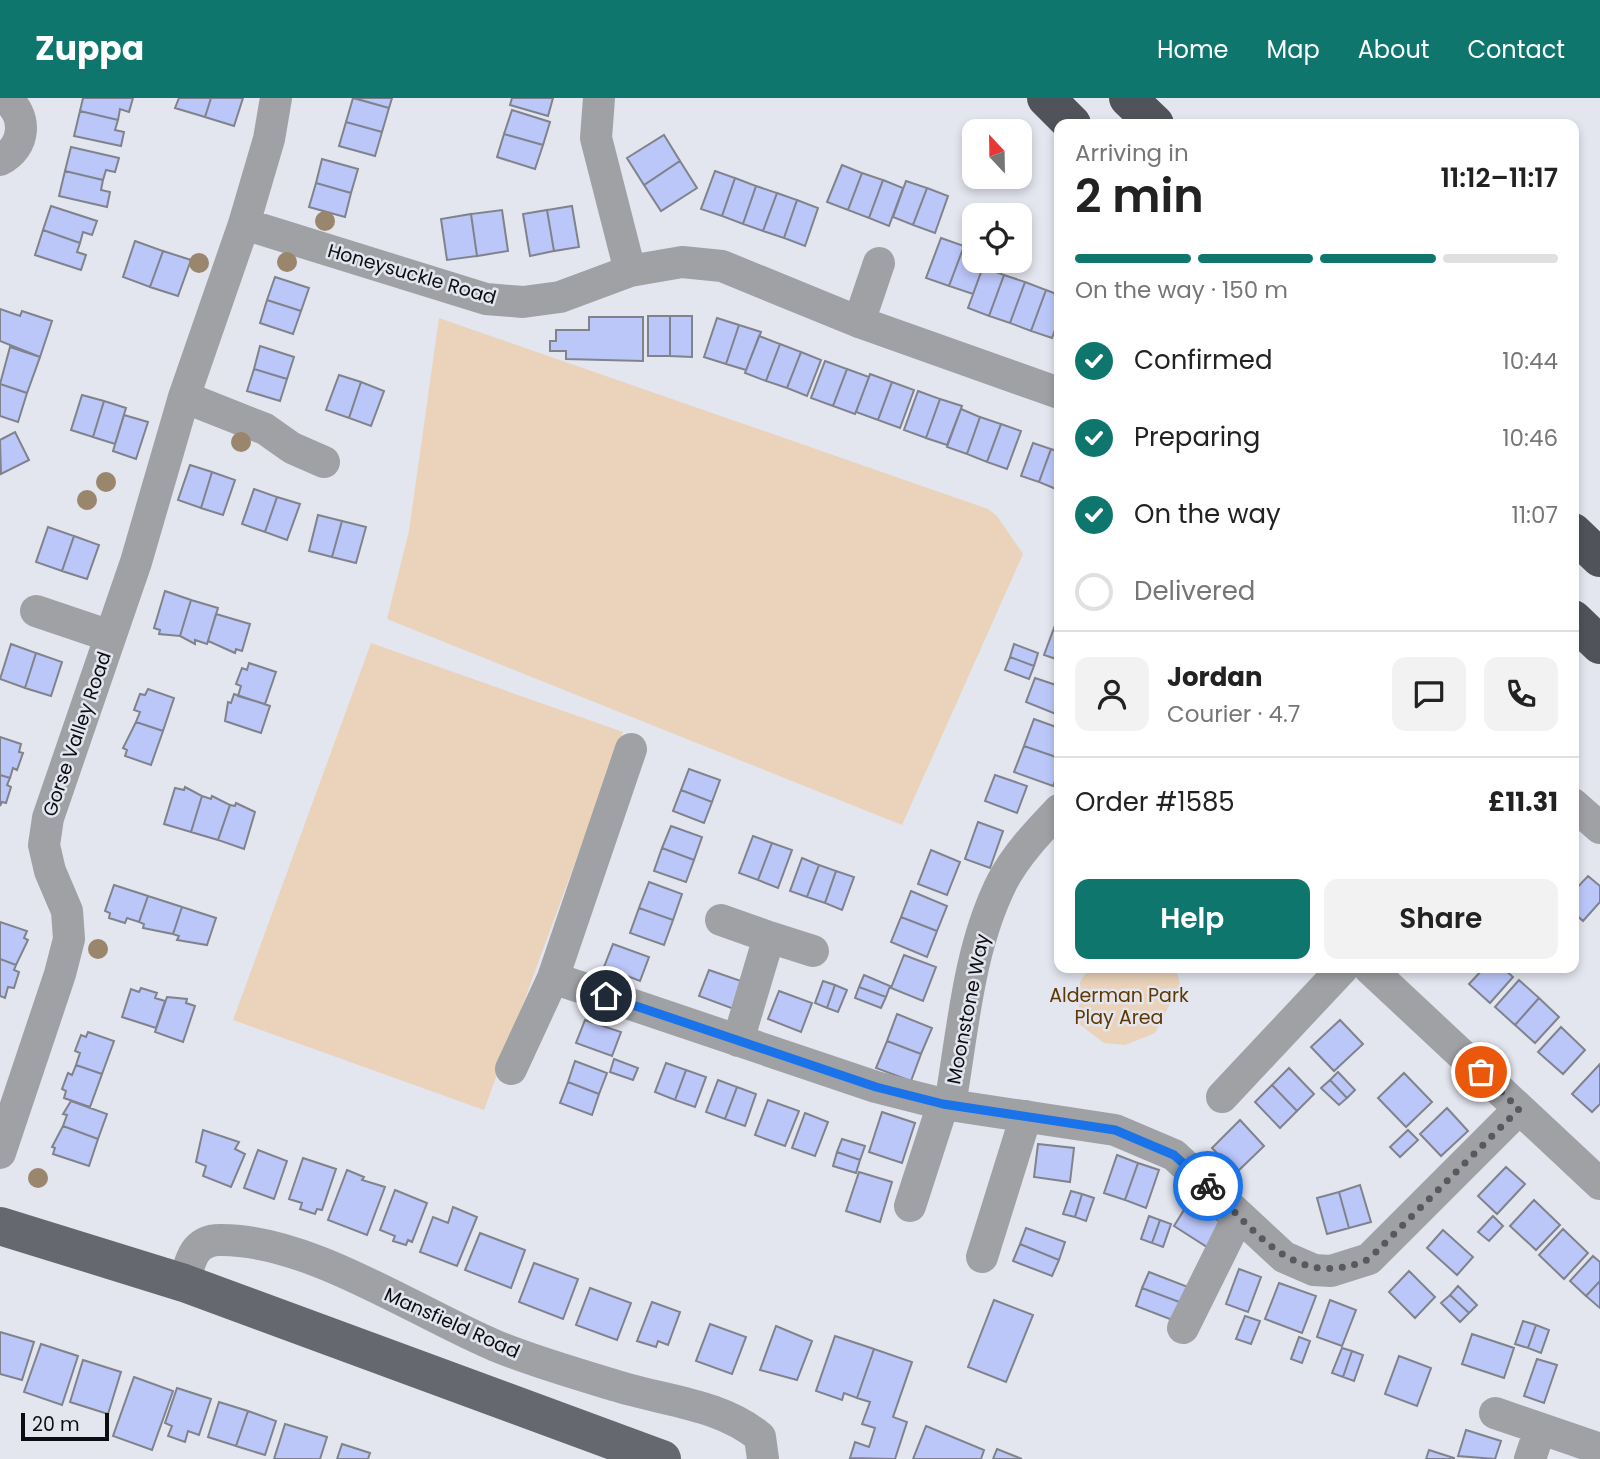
<!DOCTYPE html>
<html lang="en">
<head>
<meta charset="utf-8">
<style>
  :root { --surface:#fff; --page:#f2f2f2; --text:#222; --muted:#767676; --line:#e0e0e0; --accent:#0f766e }
  body { margin:0; font-family:Poppins,sans-serif; background:var(--page); color:var(--text); height:100vh; display:flex; flex-direction:column; font-size:26px; white-space:nowrap }
  * { box-sizing:border-box; margin:0 }
  p { font-size:23px; color:var(--muted) }
  .icon { flex:none; width:38px; height:38px; fill:none; stroke:currentColor; stroke-width:2; stroke-linecap:round; stroke-linejoin:round }
  .map { position:relative; flex:1; overflow:hidden }
  .details { position:absolute; left:1054px; top:21px; width:525px; height:854px; display:flex; flex-direction:column; background:var(--surface); border-radius:14px; box-shadow:0 4px 10px #0003 }
  .details>* { flex:none }
  .needle { width:46px; rotate:338deg }
  .fabs { position:absolute; left:962px; top:21px; display:grid; gap:14px }
  .fabs a { display:grid; place-items:center; width:70px; height:70px; border-radius:14px; background:var(--surface); box-shadow:0 4px 10px #0003; font-size:35px }
  .scale { position:absolute; left:21px; bottom:18px; width:88px; box-sizing:border-box; padding-left:7px; border:4px solid #0c0d10; border-top:0; font-size:19px; line-height:24px; white-space:nowrap; color:#0c0d10; -webkit-text-stroke:5px #e3e5ef; paint-order:stroke }
  .pin { position:absolute; display:grid; place-items:center; width:60px; height:60px; color:#fff; margin:-30px; border:4px solid #fff; border-radius:50%; box-shadow:0 2px 7px #0007 }
  .courier { position:absolute; display:grid; place-items:center; width:70px; height:70px; margin:-35px; border:5px solid #1a73e8; border-radius:50%; background:#fff; color:#222; box-shadow:0 2px 9px #0007 }
  .overview em { font-style:normal; font-weight:600 }
  .overview div { display:flex; flex-direction:column-reverse }
  .overview { display:flex; align-items:center; justify-content:space-between; height:119px; padding:0 21px }
  h1 { font-size:46px; font-weight:600; line-height:52px }
  .bar { display:grid; grid-template-columns:repeat(4,1fr); gap:10px 7px; align-content:center; height:84px; padding:0 21px }
  .bar i { height:9px; border-radius:5px; background:var(--line) }
  .bar .selected { background:var(--accent) }
  .bar p { grid-column:span 4 }
  .line { display:flex; align-items:center; gap:18px; padding:0 21px; border-top:2px solid var(--line) }
  .line div { flex:1 }
  .round { display:grid; place-items:center; flex:none; width:74px; height:74px; border-radius:14px; background:var(--page) }
  ol { padding:0 21px; list-style:none }
  li { display:flex; align-items:center; gap:21px; height:77px }
  li p { margin-inline-start:auto }
  li .icon { padding:7px; border-radius:50%; background:var(--accent); color:#fff; stroke-width:4 }
  li:last-child { color:var(--muted) }
  li i { width:38px; height:38px; border:4px solid var(--line); border-radius:50% }
  .action { display:flex; gap:14px; margin-top:auto; padding:14px 21px }
  .action a { flex:1; height:80px; border-radius:14px; background:var(--accent); color:#fff; font-size:28px; font-weight:600; line-height:80px; text-align:center }
  .action a+a { background:var(--page); color:var(--text) }
  header { display:flex; align-items:center; gap:42px; box-sizing:border-box; height:98px; padding:0 35px; background:var(--accent); color:#fff }
  header strong { font-size:33px }
  nav { display:flex; gap:38px; margin-inline-start:auto; font-size:24px }
  .map>svg:first-child { display:block }
  .green { fill:#ead3ba }
  .building { fill:#bbc7f9; stroke:#81838c; stroke-width:2 }
  .lines { fill:none; stroke-linecap:round; stroke-linejoin:round }
  .minor { stroke:#a0a1a5; stroke-width:32 }
  .major { stroke:#66686f; stroke-width:38 }
  .highway { stroke:#51535b; stroke-width:38 }
  .tree { fill:#99866c }
  .done { stroke:#57595e; stroke-width:7; stroke-dasharray:0 12.6 }
  .route { stroke:#1a73e8; stroke-width:9 }
  .labels { text-anchor:middle; dominant-baseline:central; stroke-width:5; stroke-linejoin:round; paint-order:stroke }
  .street-label { font-size:19px; fill:#0c0d10; stroke:#e3e5ef }
  .park-label { font-size:19px; fill:#5d3801; stroke:#e3e5ef }
</style>
</head>
<body>
<header>
<strong>Zuppa</strong>
<nav><a>Home</a><a>Map</a><a>About</a><a>Contact</a></nav>
</header>
<div class="map">
<svg width="1600" height="1361" viewBox="0 0 1600 1361">
  <rect width="100%" height="100%" fill="#e3e5ef"/>
  <path class="green" d="M439 220 988 411 997 418 1023 456 902 727 387 521 409 433Z
    M371 545 623 634 484 1012 233 922Z
    M1089 870H1176L1180 886 1155 935 1125 947 1104 945 1078 925 1080 884Z"/>
  <path class="building" d="M83 0H133L129 14 120 11 118 22 80 13Z
    M179 0H211L205 19 175 10Z
    M211 0H243L234 28 205 19Z
    M353 0 389 10 382 34 346 24Z
    M354 0H392L389 10Z
    M512 0H553L548 18 510 7Z
    M512 12 550 24 543 47 504 36Z
    M80 13 118 22 115 32 124 34 121 48 74 38Z
    M346 24 382 34 375 58 339 48Z
    M504 36 543 47 535 71 497 59Z
    M664 37 680 63 644 87 627 60Z
    M71 49 119 60 115 74 106 72 103 82 65 73Z
    M322 61 358 71 351 95 316 85Z
    M680 63 697 90 661 113 644 87Z
    M842 67 862 75 848 112 827 104Z
    M65 73 103 82 101 92 110 94 107 109 59 98Z
    M715 73 735 80 722 118 701 111Z
    M862 75 883 82 869 120 848 112Z
    M735 80 756 88 743 126 722 118Z
    M883 82 903 90 889 128 869 120Z
    M906 83 927 90 913 127 893 119Z
    M316 85 351 95 345 119 309 109Z
    M756 88 777 95 763 133 743 126Z
    M927 90 948 98 935 135 913 127Z
    M777 95 797 102 784 140 763 133Z
    M797 102 818 110 805 148 784 140Z
    M51 108 97 123 92 137 83 134 80 145 43 132Z
    M572 108 579 149 554 153 547 112Z
    M502 112 508 153 477 158 471 116Z
    M547 112 554 153 530 158 523 116Z
    M471 116 477 158 447 162 441 121Z
    M43 132 80 145 77 154 86 157 81 172 35 157Z
    M941 140 964 148 949 188 926 180Z
    M135 143 163 153 150 189 123 179Z
    M964 148 975 152V163H985L973 196 949 188Z
    M163 153 191 162 178 198 150 189Z
    M983 169 1004 177 989 218 968 210Z
    M1004 177 1025 184 1010 225 989 218Z
    M275 179 309 190 301 213 267 202Z
    M1025 184 1046 192 1031 233 1010 225Z
    M1046 192 1059 197V221L1052 240 1031 233Z
    M267 202 301 213 293 236 260 225Z
    M0 211 20 218 22 213 52 223 40 259 0 243Z
    M648 218H670V258H648Z
    M670 218H692V259L670 258Z
    M589 219H643V263L566 261V253H550V243H556V232H589Z
    M717 220 739 227 726 266 704 259Z
    M739 227 761 234 746 272 726 266Z
    M759 238 780 246 766 283 745 275Z
    M780 246 801 254 787 290 766 283Z
    M260 248 294 259 287 281 254 271Z
    M10 249 40 259 27 295 0 286Z
    M801 254 821 262 807 298 787 290Z
    M825 263 847 271 833 308 811 300Z
    M254 271 287 281 280 303 247 293Z
    M847 271 869 279 855 316 833 308Z
    M870 276 892 284 878 322 856 314Z
    M339 277 361 284 349 320 326 312Z
    M361 284 384 293 371 328 349 320Z
    M892 284 914 292 900 330 878 322Z
    M0 286 27 295 18 324 0 318Z
    M918 293 940 301 926 340 904 332Z
    M82 297 104 303 93 339 71 332Z
    M940 301 962 308 947 347 926 340Z
    M104 303 126 310 115 346 93 339Z
    M961 311 980 319 967 356 947 349Z
    M124 317 148 324 136 361 113 353Z
    M980 319 1001 326 987 364 967 356Z
    M1001 326 1021 333 1007 371 987 364Z
    M15 334 29 362 1 376 0 342Z
    M1033 345 1051 351 1039 384 1021 378Z
    M1051 351 1059 354 1056 391 1039 384Z
    M190 367 212 374 201 410 178 402Z
    M212 374 235 382 223 417 201 410Z
    M254 391 277 399 265 434 242 426Z
    M277 399 300 406 287 442 265 434Z
    M318 417 342 423 332 459 309 453Z
    M342 423 366 429 356 465 332 459Z
    M48 429 74 438 62 473 36 464Z
    M74 438 99 447 87 481 62 473Z
    M165 493 191 502 180 538 159 536 160 532 154 530Z
    M191 502 218 510 207 546 195 542V546L180 538Z
    M216 516 250 526 242 553 236 551 235 555 208 543Z
    M1057 522 1059 523V562L1044 557Z
    M11 546 36 555 25 590 0 581Z
    M1014 546 1038 555 1034 568 1010 559Z
    M36 555 62 564 51 598 25 590Z
    M1010 559 1034 568 1029 581 1005 572Z
    M249 565 276 574 265 606 238 598 241 588 236 586 242 570 247 572Z
    M1035 580 1059 588 1056 616 1026 604Z
    M148 591 174 600 163 633 136 624 140 614 134 612 140 596 145 597Z
    M234 596 270 608 261 635 225 623 228 604 231 605Z
    M1034 621 1059 630V660L1024 648Z
    M136 624 163 633 151 667 125 658 127 652 123 650Z
    M0 639 21 646 19 654 23 655 17 672 13 670 10 680 0 677Z
    M1024 648 1059 660V673L1053 688 1014 674Z
    M689 671 720 682 712 704 681 692Z
    M0 677 10 680 7 687 11 689 6 705 2 704 0 708Z
    M995 677 1027 688 1017 715 985 703Z
    M185 689 202 698 191 734 164 726 175 690 184 692Z
    M681 692 712 704 704 725 673 713Z
    M202 698 211 701 212 698 230 707 218 742 191 734Z
    M236 705 255 714 244 751 218 742 230 707 235 708Z
    M978 724 1003 733 990 770 965 761Z
    M671 728 702 739 694 762 662 750Z
    M753 738 772 745 758 782 739 775Z
    M772 745 792 752 778 790 758 782Z
    M662 750 694 762 686 784 654 773Z
    M931 752 960 764 947 797 918 786Z
    M802 760 819 767 807 799 790 793Z
    M819 767 836 773 825 805 807 799Z
    M836 773 854 779 842 812 825 805Z
    M1588 778 1600 788V804L1583 823 1573 814V794Z
    M649 784 682 796 673 822 639 810Z
    M114 787 148 798 139 824 127 820 125 825 109 820 110 815 105 813Z
    M911 793 947 808 937 833 901 819Z
    M148 798 182 809 173 836 143 830 144 826 139 824Z
    M182 809 216 820 207 847 177 842 179 838 173 836Z
    M639 810 673 822 664 847 630 835Z
    M901 819 937 833 927 859 891 844Z
    M0 824 27 833 24 840 28 842 16 867 0 861Z
    M613 846 649 859 640 883 604 869Z
    M904 857 936 869 923 903 891 890Z
    M0 861 16 867 14 872 19 874 14 890 8 889 5 900 0 898Z
    M1484 870H1503L1513 879 1490 905 1469 886Z
    M709 872 744 884 734 911 699 898Z
    M864 877 890 888 886 899 859 889Z
    M1519 882 1539 900 1515 927 1495 909Z
    M823 883 835 887 827 910 815 905Z
    M835 887 847 892 838 914 827 910Z
    M859 889 886 899 881 910 855 900Z
    M141 890 157 895 155 900 165 903 156 930 122 919 131 891 139 894Z
    M779 893 812 905 801 934 768 921Z
    M167 899 187 901 186 905 195 908 183 944 155 934Z
    M1539 900 1559 919 1535 945 1515 927Z
    M897 916 932 930 921 956 887 943Z
    M585 922 621 934 612 958 576 945Z
    M1340 922 1363 946 1334 973 1311 949Z
    M1561 929 1585 952 1563 976 1538 954Z
    M88 934 114 943 102 976 76 967 80 955 75 953 81 937 86 939Z
    M887 943 921 956 911 983 876 970Z
    M614 961 638 970 633 982 610 974Z
    M575 963 607 975 599 996 568 984Z
    M666 965 686 972 675 1002 655 994Z
    M1600 966V1006L1592 1014 1572 996Z
    M76 967 102 976 90 1009 64 1000 66 993 62 991 68 975 72 977Z
    M1289 970 1314 996 1297 1013 1272 987Z
    M686 972 706 979 695 1009 675 1002Z
    M1338 974 1355 992 1347 1000 1330 982Z
    M1404 975 1432 1004 1406 1029 1378 1000Z
    M718 982 737 989 725 1021 706 1014Z
    M1330 982 1347 1000 1339 1007 1321 990Z
    M568 984 599 996 592 1017 560 1005Z
    M1272 987 1297 1013 1280 1030 1255 1004Z
    M737 989 756 996 745 1028 725 1021Z
    M768 1002 799 1013 785 1048 755 1037Z
    M71 1003 107 1016 98 1041 63 1028 67 1017 63 1016Z
    M1447 1010 1468 1033 1441 1058 1420 1036Z
    M882 1014 915 1025 902 1065 869 1054Z
    M805 1015 828 1024 815 1058 792 1050Z
    M1240 1022 1264 1048 1236 1075 1212 1050Z
    M63 1028 98 1041 89 1068 53 1056 55 1050 52 1049Z
    M203 1032 239 1044 235 1051 245 1056 231 1089 203 1078 206 1068 196 1064Z
    M1408 1032 1418 1042 1400 1059 1390 1049Z
    M842 1041 865 1048 860 1062 837 1054Z
    M1038 1046 1074 1050 1070 1084 1034 1079Z
    M258 1052 287 1063 274 1101 244 1090Z
    M837 1054 860 1062 856 1075 833 1068Z
    M1117 1057 1138 1065 1125 1102 1104 1095Z
    M303 1060 336 1071 322 1112 317 1111 315 1116 300 1111 302 1105 289 1101Z
    M1138 1065 1159 1072 1146 1110 1125 1102Z
    M1506 1069 1525 1086 1497 1116 1478 1098Z
    M347 1072 364 1079 362 1082 385 1089 367 1137 328 1122Z
    M859 1074 892 1084 880 1124 846 1113Z
    M1360 1087 1371 1124 1349 1130 1339 1094Z
    M395 1092 427 1105 412 1144 408 1142 406 1147 393 1143 395 1138 380 1132Z
    M1071 1093 1082 1096 1075 1119 1063 1116Z
    M1339 1094 1349 1130 1327 1136 1317 1100Z
    M1082 1096 1094 1100 1086 1123 1075 1119Z
    M1534 1102 1560 1127 1536 1152 1510 1128Z
    M1189 1104 1222 1125 1207 1149 1174 1128Z
    M453 1109 477 1119 457 1168 420 1154 433 1119 448 1125Z
    M1149 1118 1160 1122 1152 1145 1141 1141Z
    M1493 1118 1503 1128 1489 1143 1478 1134Z
    M1160 1122 1171 1126 1163 1149 1152 1145Z
    M1026 1130 1065 1144 1059 1162 1020 1146Z
    M1563 1131 1588 1155 1564 1181 1539 1157Z
    M1443 1132 1473 1159 1457 1177 1427 1150Z
    M480 1135 525 1152 511 1190 465 1172Z
    M1020 1146 1059 1162 1052 1178 1013 1163Z
    M1593 1158 1600 1164V1183L1586 1198 1570 1183Z
    M534 1165 578 1181 563 1221 519 1204Z
    M1239 1171 1261 1179 1248 1214 1226 1206Z
    M1409 1173 1435 1199 1415 1220 1389 1194Z
    M1149 1174 1188 1189 1182 1205 1142 1190Z
    M1600 1183V1210L1586 1198Z
    M1279 1185 1316 1198 1302 1235 1265 1221Z
    M1458 1188 1477 1207 1469 1215 1450 1197Z
    M590 1190 631 1205 617 1242 576 1227Z
    M1142 1190 1182 1205 1175 1223 1136 1208Z
    M1450 1197 1469 1215 1460 1224 1441 1205Z
    M994 1202 1033 1217 1006 1284 968 1269Z
    M1330 1202 1356 1212 1342 1248 1317 1239Z
    M652 1204 680 1214 668 1247 658 1243 656 1249 637 1243Z
    M1245 1218 1260 1223 1251 1246 1236 1241Z
    M1523 1223 1536 1227 1528 1250 1515 1246Z
    M710 1226 746 1239 732 1276 696 1263Z
    M1536 1227 1549 1232 1541 1255 1528 1250Z
    M776 1228 812 1243 797 1282 760 1272Z
    M0 1234 34 1244 22 1282 0 1276Z
    M1472 1236 1514 1250 1504 1280 1462 1266Z
    M835 1238 874 1251 857 1300 844 1295 842 1302 816 1293Z
    M1299 1239 1310 1243 1302 1265 1291 1261Z
    M41 1246 78 1258 62 1307 24 1294Z
    M1342 1250 1352 1253 1343 1279 1332 1275Z
    M874 1251 912 1264 893 1319 907 1324 895 1361 850 1360 855 1344 869 1349 875 1330 862 1326 870 1304 857 1300Z
    M1352 1253 1363 1257 1354 1283 1343 1279Z
    M1399 1258 1431 1270 1417 1308 1385 1296Z
    M1537 1261 1557 1267 1544 1305 1524 1298Z
    M83 1262 121 1274 108 1316 70 1304Z
    M134 1279 173 1293 152 1352 113 1338Z
    M177 1290 211 1301 199 1337 188 1333 185 1344 168 1338 172 1328 165 1325Z
    M219 1304 248 1313 236 1348 208 1339Z
    M248 1313 276 1323 265 1357 236 1348Z
    M285 1326 327 1339 320 1361H274Z
    M926 1328 984 1352 981 1361H913Z
    M1466 1332 1501 1343 1495 1361 1458 1358Z
    M342 1346 370 1355 368 1361H337Z
    M997 1351 1022 1361H993Z
    M1429 1352 1454 1360V1361H1426Z"/>
  <g class="lines">
    <path class="minor" d="M599 0 596 40 630 173
      M0 62C26 49 28 17 5 0
      M244 126 486 201 523 204 560 199 630 173 682 164 722 168 859 224 1059 295
      M859 224 879 165
      M184 299 265 331 292 350 324 364
      M36 513 110 538
      M1573 706 1600 730
      M721 822 769 839 738 943
      M769 839 813 853
      M1369 870 1600 1086
      M553 880 876 989 943 1006 1115 1032 1174 1057 1284 1159 1314 1172 1331 1173 1369 1161 1519 1011
      M511 971 553 880 631 651
      M1222 999 1343 870
      M950 1007C963 932 968 852 1002 784 1016 757 1038 734 1059 712
      M0 1055 60 876 69 841 67 813 50 773 44 747 48 720 136 464 184 299 244 126 269 41 276 0
      M910 1108 943 1006
      M982 1159 1026 1018
      M184 1185C190 1164 193 1142 220 1142 309 1141 415 1214 496 1248 535 1264 577 1276 617 1288 665 1303 721 1306 760 1339L763 1361
      M1183 1230 1239 1117
      M1495 1315 1600 1351
      M1530 1361 1540 1331"/>
    <path class="major" d="M0 1128 184 1185 662 1361"/>
    <path class="highway" d="M1046 0 1072 26
      M1128 0 1155 26
      M1573 434 1600 460
      M1573 521 1600 547"/>
  </g>
  <g class="tree">
    <circle cx="325" cy="123" r="10"/>
    <circle cx="287" cy="164" r="10"/>
    <circle cx="199" cy="165" r="10"/>
    <circle cx="241" cy="344" r="10"/>
    <circle cx="106" cy="384" r="10"/>
    <circle cx="87" cy="402" r="10"/>
    <circle cx="98" cy="851" r="10"/>
    <circle cx="38" cy="1080" r="10"/>
  </g>
  <g class="lines">
    <path class="done" d="M1208 1088C1258 1134 1295 1194 1369 1161L1519 1011 1481 974"/>
    <path class="route" d="M606 898 876 989 943 1006 1115 1032 1174 1057 1208 1088"/>
  </g>
  <g class="labels">
    <g class="street-label">
      <text transform="translate(412 176) rotate(16)">Honeysuckle Road</text>
      <text transform="translate(77 636) rotate(-71)">Gorse Valley Road</text>
      <text transform="translate(968 911) rotate(-79)">Moonstone Way</text>
      <text transform="translate(452 1225) rotate(24)">Mansfield Road</text>
    </g>
    <g class="park-label">
      <text x="1119" y="897">Alderman Park<tspan x="1119" dy="22">Play Area</tspan></text>
    </g>
  </g>
</svg>
<div class="fabs">
<a><svg class="needle" viewBox="-14 -14 28 28"><path d="M0-13l5 13h-10z" fill="#e53935"/><path d="M0 13l5-13h-10z" fill="#767676"/></svg></a>
<a><svg class="icon" aria-label="locate" viewBox="0 0 24 24"><circle cx="12" cy="12" r="6"/><path d="M12 2v4M12 18v4M2 12h4M18 12h4"/></svg></a>
</div>
<div class="scale">20 m</div>
<div class="pin" style="left:1481px;top:974px;background:#ea580c"><svg class="icon" aria-label="bag" viewBox="0 0 24 24"><path d="M5 8h14l-1 12H6zM9 8a3 3 0 0 1 6 0"/></svg></div>
<div class="pin" style="left:606px;top:898px;background:#1f2937"><svg class="icon" aria-label="home" viewBox="0 0 24 24"><path d="M3 11l9-7 9 7M6 9v11h12V9"/></svg></div>
<div class="courier" style="left:1208px;top:1088px"><svg class="icon" aria-label="bike" viewBox="0 0 24 24"><circle cx="6" cy="16" r="4"/><circle cx="18" cy="16" r="4"/><path d="M6 16l4-8h5l3 8M10 8l3 8H6M13 5h3"/></svg></div>
<section class="details">
<div class="overview"><div><h1>2 min</h1><p>Arriving in</p></div><em>11:12–11:17</em></div>
<div class="bar"><i class="selected"></i><i class="selected"></i><i class="selected"></i><i></i><p>On the way · 150 m</p></div>
<ol>
<li><svg class="icon" aria-label="check" viewBox="0 0 24 24"><path d="M5 12l5 5 9-10"/></svg>Confirmed<p>10:44</p></li>
<li><svg class="icon" aria-label="check" viewBox="0 0 24 24"><path d="M5 12l5 5 9-10"/></svg>Preparing<p>10:46</p></li>
<li><svg class="icon" aria-label="check" viewBox="0 0 24 24"><path d="M5 12l5 5 9-10"/></svg>On the way<p>11:07</p></li>
<li><i></i>Delivered</li>
</ol>
<div class="line" style="height:126px"><a class="round"><svg class="icon" aria-label="person" viewBox="0 0 24 24"><circle cx="12" cy="8" r="4"/><path d="M4 21q1-7 8-7t8 7"/></svg></a><div><b>Jordan</b><p>Courier · 4.7</p></div><a class="round"><svg class="icon" aria-label="chat" viewBox="0 0 24 24"><path d="M4 5h16v11H9l-5 4z"/></svg></a><a class="round"><svg class="icon" aria-label="phone" viewBox="0 0 24 24"><path d="M5 4h4l2 5-3 2q2 4 5 5l2-3 5 2v4C11 20 4 13 5 4z"/></svg></a></div>
<div class="line" style="height:91px"><div>Order #1585</div><b>£11.31</b></div>
<div class="action"><a>Help</a><a>Share</a></div>
</section>
</div>
</body>
</html>
